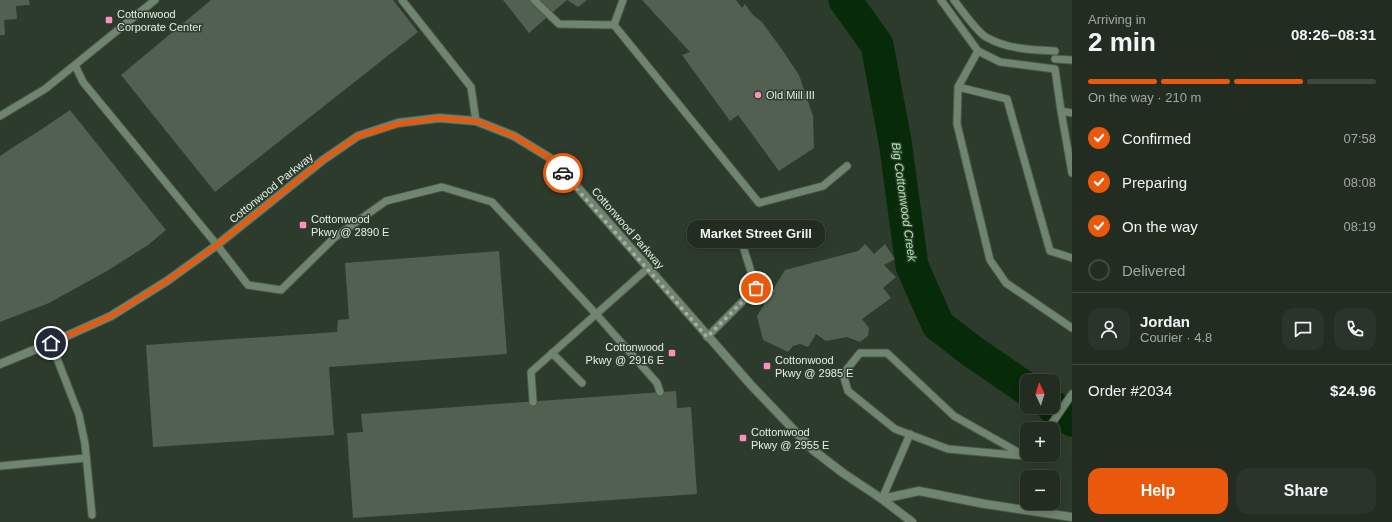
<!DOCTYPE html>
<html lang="en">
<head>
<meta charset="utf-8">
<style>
  :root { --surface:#222c21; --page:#2a342a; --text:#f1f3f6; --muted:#a2a7a5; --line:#3f483f; --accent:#ea580c }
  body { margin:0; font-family:Helvetica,sans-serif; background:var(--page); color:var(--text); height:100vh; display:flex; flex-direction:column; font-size:15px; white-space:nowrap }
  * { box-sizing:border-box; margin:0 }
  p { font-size:13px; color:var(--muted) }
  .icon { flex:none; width:22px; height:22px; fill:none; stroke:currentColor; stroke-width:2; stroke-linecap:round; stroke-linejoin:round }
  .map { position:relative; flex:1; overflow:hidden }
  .side { display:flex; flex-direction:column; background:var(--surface); width:320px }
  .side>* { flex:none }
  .needle { width:26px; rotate:356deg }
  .fabs { position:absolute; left:1020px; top:374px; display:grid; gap:8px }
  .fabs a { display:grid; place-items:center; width:40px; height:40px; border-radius:8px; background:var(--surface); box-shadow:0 2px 10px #0003,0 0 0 1px var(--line); font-size:20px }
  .pin { position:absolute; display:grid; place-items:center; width:34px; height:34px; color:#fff; margin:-17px; border:2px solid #fff; border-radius:50%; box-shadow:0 1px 4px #0007 }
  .courier { position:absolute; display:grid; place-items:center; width:40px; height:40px; margin:-20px; border:3px solid #ea580c; border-radius:50%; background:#fff; color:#222; box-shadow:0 1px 5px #0007 }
  .bubble { position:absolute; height:28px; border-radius:12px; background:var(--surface); box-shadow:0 2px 10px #0003,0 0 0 1px var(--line); font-size:13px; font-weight:800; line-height:28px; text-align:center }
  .overview em { font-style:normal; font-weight:800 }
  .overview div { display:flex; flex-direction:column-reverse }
  .overview { display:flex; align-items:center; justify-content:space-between; height:68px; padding:0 16px }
  h1 { font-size:26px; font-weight:800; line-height:30px }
  .bar { display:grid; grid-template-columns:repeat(4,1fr); gap:6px 4px; align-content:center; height:48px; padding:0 16px }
  .bar i { height:5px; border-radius:3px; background:var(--line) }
  .bar .active { background:var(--accent) }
  .bar p { grid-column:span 4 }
  .line { display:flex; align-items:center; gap:10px; padding:0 16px; border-top:1px solid var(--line) }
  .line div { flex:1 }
  .round { display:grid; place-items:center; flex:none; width:42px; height:42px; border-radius:12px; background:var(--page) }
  ol { padding:0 16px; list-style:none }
  li { display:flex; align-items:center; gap:12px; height:44px }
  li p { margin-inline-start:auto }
  li .icon { padding:4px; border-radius:50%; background:var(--accent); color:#fff; stroke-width:4 }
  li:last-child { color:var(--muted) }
  li i { width:22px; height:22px; border:2px solid var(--line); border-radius:50% }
  .button { display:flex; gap:8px; margin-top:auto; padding:8px 16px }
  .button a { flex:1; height:46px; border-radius:12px; background:var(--accent); color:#fff; font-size:16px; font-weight:800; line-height:46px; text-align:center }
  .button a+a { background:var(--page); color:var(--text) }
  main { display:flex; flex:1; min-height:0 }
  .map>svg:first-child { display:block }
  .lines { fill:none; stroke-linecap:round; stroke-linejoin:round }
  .river { stroke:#072a09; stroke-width:33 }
  .building { fill:#516051 }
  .service-casing { stroke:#4b584a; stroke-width:9 }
  .minor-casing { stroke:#4b584a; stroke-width:10 }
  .service { stroke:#708570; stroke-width:7 }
  .minor { stroke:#708570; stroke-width:8 }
  .done { stroke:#a5b0a5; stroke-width:4; stroke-dasharray:0 7.2 }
  .route { stroke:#ea580c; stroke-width:5 }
  .poi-dot { fill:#fe8ebe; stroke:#2d3b2c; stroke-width:1.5 }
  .labels { text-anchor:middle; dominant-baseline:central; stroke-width:3; stroke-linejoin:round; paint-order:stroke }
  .poi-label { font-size:11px; fill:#e6efe6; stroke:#2d3b2c; text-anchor:start }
  .street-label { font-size:11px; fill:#e6efe6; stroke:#2d3b2c }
  .water-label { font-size:12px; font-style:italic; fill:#a7eba5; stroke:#2d3b2c }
</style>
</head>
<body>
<main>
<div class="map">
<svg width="1072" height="522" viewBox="0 0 1072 522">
  <rect width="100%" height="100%" fill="#2d3b2c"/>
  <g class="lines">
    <path class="river" d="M845 0 877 45 895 141 912 266 938 325 973 352 1027 389
      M1053 407 1072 420"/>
  </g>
  <path class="building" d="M0 0H29L30 5 16 6 17 19 4 20 5 35H0Z
    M211 0H393L418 32 215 192 121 75Z
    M503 0H587L578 7 567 0 529 33Z
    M642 0H736L742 8 745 4 753 15 762 22 783 51 799 75 813 116 814 148 779 171 738 115 730 121 682 55 690 52Z
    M70 110 166 230 148 245 107 271 49 303 0 322V156L18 144 33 135Z
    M865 244 874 254 885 244 895 259 884 265 896 277 883 288 891 298 862 319 869 328 868 336 860 342 847 337 826 341 816 334 808 347 800 344 793 346 788 352 763 340 757 316 785 270 858 251Z
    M499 251 507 354 329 367 334 435 153 447 146 345 337 332 338 320 349 319 345 263Z
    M676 391 677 408 691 407 697 494 353 518 347 433 363 432 361 414Z"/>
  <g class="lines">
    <g class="service-casing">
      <path id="service" d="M402 0 471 87 476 121
        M534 0 559 24 614 25 759 203 823 186 847 166
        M941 0 978 51 1000 62 1055 69 1061 111 1072 173
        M954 0C960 8 978 33 986 37 1006 49 1032 50 1055 51
        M614 25 623 0
        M978 51 958 87 957 124 990 260 1006 283 1072 328
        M1055 59 1072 60
        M75 65 83 82 217 245 248 285 281 290 334 238 386 201 442 187 492 202 596 314 657 383 660 392
        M958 87 1007 99 1050 251 1072 258
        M1061 111 1072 113
        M0 116 45 89 155 0
        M707 337 756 288 743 246
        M51 343 79 415 85 444 92 515
        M552 353 582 383
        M860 353H887L954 416 1025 456 948 449 895 429 848 391 843 374Z
        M533 402 531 372 648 268
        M1048 429 1072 394
        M0 466 86 458
        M882 499 910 434"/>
    </g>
    <g class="minor-casing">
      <path id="minor" d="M0 364 51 343 111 316 167 281 217 245 323 160 358 136 398 123 439 118 476 121 514 136 550 158 579 189 751 385 813 450 843 473 882 499 912 522
        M882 499 919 491 985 504 1072 517"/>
    </g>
    <use href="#service" class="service"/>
    <use href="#minor" class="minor"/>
  </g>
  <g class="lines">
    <path class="done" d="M563 173 707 337 756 288"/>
    <path class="route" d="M51 343 111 316 167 281 217 245 323 160 358 136 398 124 439 118 476 121 514 136 550 158 563 173"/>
  </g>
  <g class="poi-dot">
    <rect x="105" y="16" width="8" height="8" rx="2"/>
    <circle cx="758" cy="95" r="4"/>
    <rect x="299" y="221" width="8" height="8" rx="2"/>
    <rect x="668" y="349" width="8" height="8" rx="2"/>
    <rect x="763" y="362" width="8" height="8" rx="2"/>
    <rect x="739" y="434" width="8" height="8" rx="2"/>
  </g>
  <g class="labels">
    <g class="poi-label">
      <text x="117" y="14">Cottonwood<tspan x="117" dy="13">Corporate Center</tspan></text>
      <text x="766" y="95">Old Mill III</text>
      <text x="311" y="219">Cottonwood<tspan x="311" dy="13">Pkwy @ 2890 E</tspan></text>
      <text x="664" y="347" text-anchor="end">Cottonwood<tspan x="664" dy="13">Pkwy @ 2916 E</tspan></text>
      <text x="775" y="360">Cottonwood<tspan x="775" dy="13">Pkwy @ 2985 E</tspan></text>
      <text x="751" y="432">Cottonwood<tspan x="751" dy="13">Pkwy @ 2955 E</tspan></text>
    </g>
    <g class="street-label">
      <text transform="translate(271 188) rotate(-39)">Cottonwood Parkway</text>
      <text transform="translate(628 228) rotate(49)">Cottonwood Parkway</text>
    </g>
    <g class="water-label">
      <text transform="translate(904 202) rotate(82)">Big Cottonwood Creek</text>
    </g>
  </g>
</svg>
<div class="fabs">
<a><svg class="needle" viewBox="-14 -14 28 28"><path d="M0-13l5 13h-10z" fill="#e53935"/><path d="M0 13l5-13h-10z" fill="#a2a7a5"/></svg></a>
<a>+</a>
<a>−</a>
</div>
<div class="pin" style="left:756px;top:288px;background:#ea580c"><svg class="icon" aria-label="bag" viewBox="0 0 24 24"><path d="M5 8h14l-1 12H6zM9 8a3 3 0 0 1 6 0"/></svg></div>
<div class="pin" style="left:51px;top:343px;background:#1f2937"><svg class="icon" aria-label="home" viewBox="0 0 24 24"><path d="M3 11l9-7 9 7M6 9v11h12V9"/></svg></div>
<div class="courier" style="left:563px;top:173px"><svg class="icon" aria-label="car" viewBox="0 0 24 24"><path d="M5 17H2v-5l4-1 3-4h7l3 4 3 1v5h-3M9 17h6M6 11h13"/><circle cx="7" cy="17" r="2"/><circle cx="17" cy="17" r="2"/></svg></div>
<div class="bubble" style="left:687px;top:220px;width:138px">Market Street Grill</div>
</div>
<section class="side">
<div class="overview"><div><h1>2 min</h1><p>Arriving in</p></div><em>08:26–08:31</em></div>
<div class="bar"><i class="active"></i><i class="active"></i><i class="active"></i><i></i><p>On the way · 210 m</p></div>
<ol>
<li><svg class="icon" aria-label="check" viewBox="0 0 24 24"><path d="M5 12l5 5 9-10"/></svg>Confirmed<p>07:58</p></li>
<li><svg class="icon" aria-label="check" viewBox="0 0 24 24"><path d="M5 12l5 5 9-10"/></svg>Preparing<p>08:08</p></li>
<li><svg class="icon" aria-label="check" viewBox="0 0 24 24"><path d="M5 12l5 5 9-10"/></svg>On the way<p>08:19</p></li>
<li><i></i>Delivered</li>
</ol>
<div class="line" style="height:72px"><a class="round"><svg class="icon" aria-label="person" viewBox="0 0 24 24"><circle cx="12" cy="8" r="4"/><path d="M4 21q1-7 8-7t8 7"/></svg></a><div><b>Jordan</b><p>Courier · 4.8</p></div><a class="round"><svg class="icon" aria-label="chat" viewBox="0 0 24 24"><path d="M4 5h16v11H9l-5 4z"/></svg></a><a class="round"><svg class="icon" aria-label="phone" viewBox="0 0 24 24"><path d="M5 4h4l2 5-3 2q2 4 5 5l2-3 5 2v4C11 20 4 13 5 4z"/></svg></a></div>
<div class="line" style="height:52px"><div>Order #2034</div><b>$24.96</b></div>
<div class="button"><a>Help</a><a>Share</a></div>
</section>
</main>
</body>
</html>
